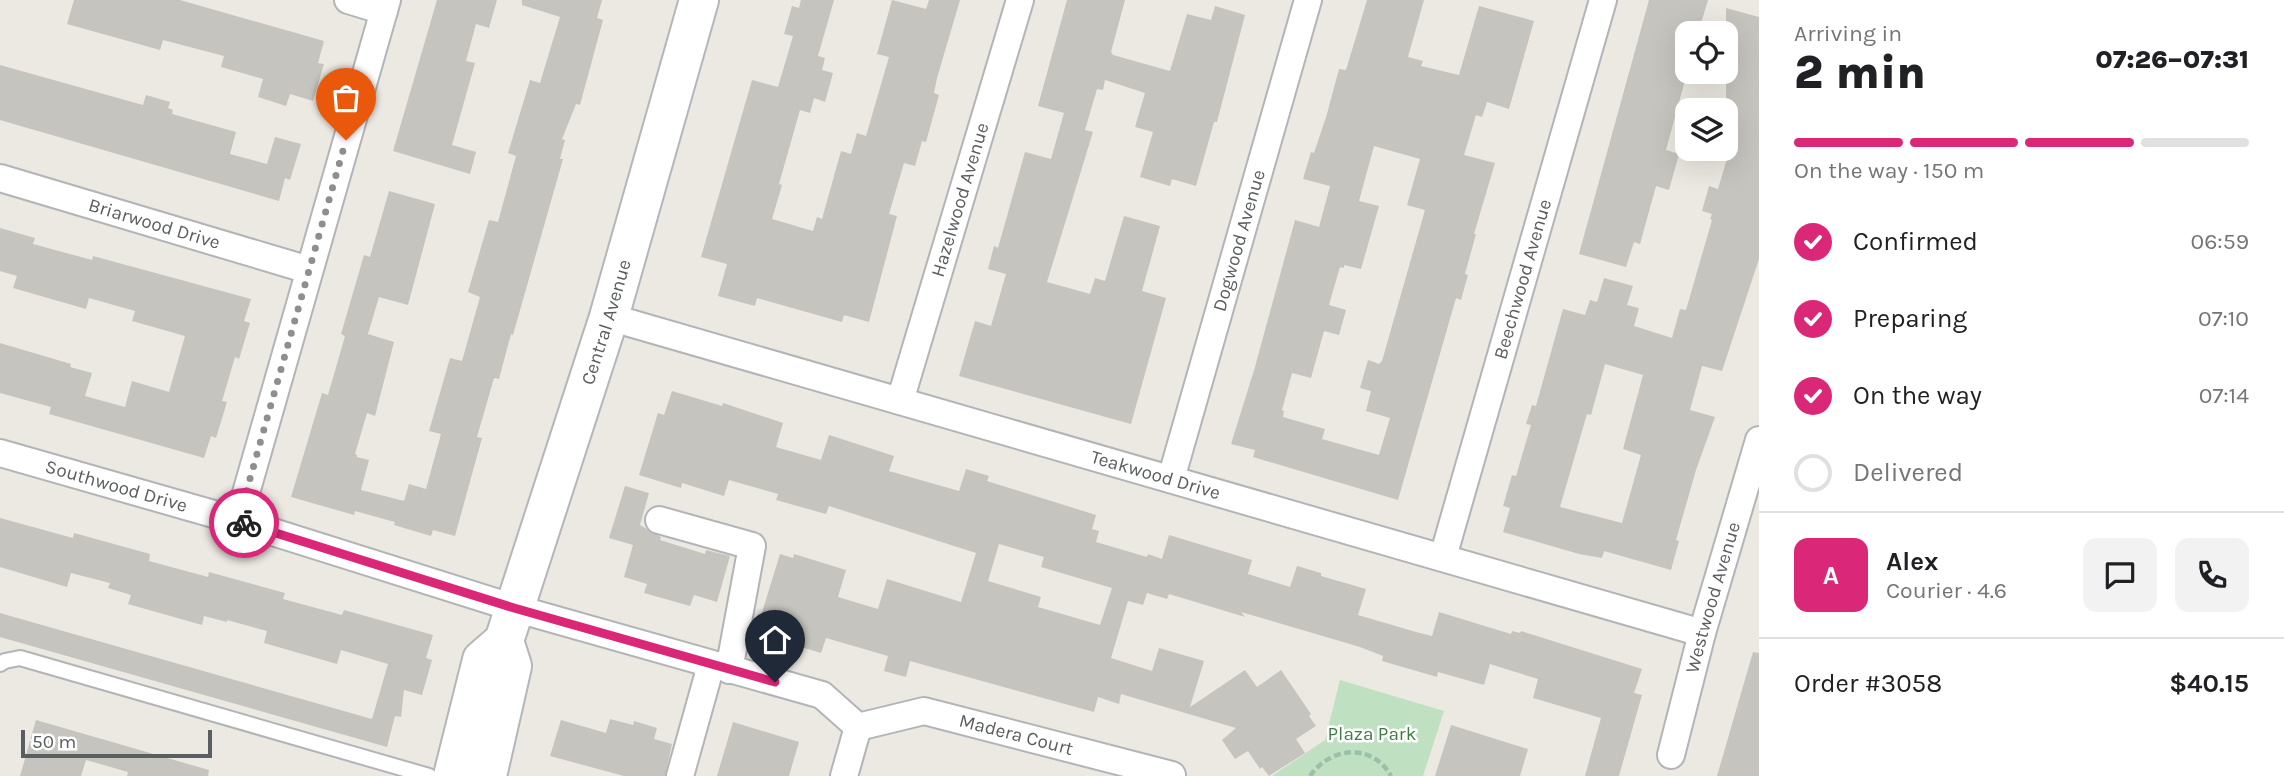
<!DOCTYPE html>
<html lang="en">
<head>
<meta charset="utf-8">
<style>
  :root { --surface:#fff; --page:#f2f2f2; --text:#202124; --muted:#757577; --line:#e0e0e0; --accent:#db2777 }
  body { margin:0; font-family:Karla,sans-serif; background:var(--page); color:var(--text); height:100vh; display:flex; flex-direction:column; font-size:26px; white-space:nowrap }
  * { box-sizing:border-box; margin:0 }
  p { font-size:23px; color:var(--muted) }
  .icon { flex:none; width:38px; height:38px; fill:none; stroke:currentColor; stroke-width:2; stroke-linecap:round; stroke-linejoin:round }
  .map { position:relative; flex:1; overflow:hidden }
  .sheet { display:flex; flex-direction:column; background:var(--surface); width:525px }
  .sheet>* { flex:none }
  .controls { position:absolute; left:1675px; top:21px; display:grid; gap:14px }
  .controls a { display:grid; place-items:center; width:63px; height:63px; border-radius:14px; background:var(--surface); box-shadow:0 7px 28px #0002; font-size:35px }
  .scale { position:absolute; left:21px; bottom:18px; width:191px; box-sizing:border-box; padding-left:7px; border:4px solid #5a5d61; border-top:0; font-size:19px; line-height:24px; white-space:nowrap; color:#5a5d61; -webkit-text-stroke:5px #fff; paint-order:stroke }
  .pin { position:absolute; display:grid; place-items:center; width:60px; height:60px; color:#fff; margin:-72px -30px; border-radius:50% 50% 50% 0; rotate:-45deg; box-shadow:0 0 7px #0007 }
  .pin .icon { rotate:45deg }
  .courier { position:absolute; display:grid; place-items:center; width:70px; height:70px; margin:-35px; border:5px solid #db2777; border-radius:50%; background:#fff; color:#222; box-shadow:0 2px 9px #0007 }
  .headline em { font-style:normal; font-weight:800 }
  .headline div { display:flex; flex-direction:column-reverse }
  .headline { display:flex; align-items:center; justify-content:space-between; height:119px; padding:0 35px }
  h1 { font-size:46px; font-weight:800; line-height:52px }
  .bar { display:grid; grid-template-columns:repeat(4,1fr); gap:10px 7px; align-content:center; height:84px; padding:0 35px }
  .bar i { height:9px; border-radius:5px; background:var(--line) }
  .bar .current { background:var(--accent) }
  .bar p { grid-column:span 4 }
  .line { display:flex; align-items:center; gap:18px; padding:0 35px; border-top:2px solid var(--line) }
  .line div { flex:1 }
  .round { display:grid; place-items:center; flex:none; width:74px; height:74px; border-radius:14px; background:var(--page) }
  ol { padding:0 35px; list-style:none }
  li { display:flex; align-items:center; gap:21px; height:77px }
  li p { margin-inline-start:auto }
  li .icon { padding:7px; border-radius:50%; background:var(--accent); color:#fff; stroke-width:4 }
  li:last-child { color:var(--muted) }
  li i { width:38px; height:38px; border:4px solid var(--line); border-radius:50% }
  main { display:flex; flex:1; min-height:0 }
  .map>svg:first-child { display:block }
  .green { fill:#c0e0c2 }
  .building { fill:#c6c4be; fill-rule:evenodd }
  .lines { fill:none; stroke-linecap:round; stroke-linejoin:round }
  .service-casing { stroke:#b2b4b8; stroke-width:18 }
  .minor-casing { stroke:#b2b4b8; stroke-width:30 }
  .secondary-casing { stroke:#b3b6ba; stroke-width:42 }
  .path { stroke:#9ac0a7; stroke-width:4.5; stroke-dasharray:7 3.5; stroke-linecap:butt }
  .service { stroke:#fff; stroke-width:14 }
  .minor { stroke:#fff; stroke-width:26 }
  .secondary { stroke:#fff; stroke-width:38 }
  .done { stroke:#8d8e8e; stroke-width:7; stroke-dasharray:0 12.6 }
  .route { stroke:#db2777; stroke-width:9 }
  .labels { text-anchor:middle; dominant-baseline:central; stroke-width:5; stroke-linejoin:round; paint-order:stroke }
  .street-label { font-size:19px; fill:#5a5d61; stroke:#fff }
  .park-label { font-size:19px; fill:#3d7c43; stroke:#fff }
</style>
</head>
<body>
<main>
<div class="map">
<svg width="1759" height="776" viewBox="0 0 1759 776">
  <rect width="100%" height="100%" fill="#ebe9e1"/>
  <path class="green" d="M1340 680 1444 711 1423 776H1272L1325 740Z"/>
  <path class="building" d="M74 0H180L324 41 318 63 324 64 313 101 290 94 286 106 258 97 263 79 221 67 224 56 163 40 160 50 67 24Z
    M437 0H497L489 28 476 24 466 61 475 63 452 145 476 152 470 174 393 151Z
    M522 0H602L597 18 603 20 580 105 576 104 562 139 565 140 560 159H563L513 335 511 334 499 379 494 378 477 437 482 438 455 536 433 530 431 536 394 525 395 522 355 511 354 515 291 497 322 393 328 395 345 336 341 334 364 255 370 257 389 191 435 204 408 305 379 297 368 334 394 342 375 416 367 413 355 454 357 455V457L369 460 361 490 404 501 409 484 426 489 441 434 429 431 450 358 462 361 480 297 468 292 489 220 498 222 516 156 508 153 530 80 540 83 560 17 522 5Z
    M801 0H834L818 56 825 58 822 70 833 73 825 102 814 98 810 113 800 110 779 184 782 185 772 219 813 231 817 217 822 219 841 151 851 154 857 133 866 136 889 57 877 54 892 0 926 9 929 0H960L937 78 934 93 939 95 926 142 922 141 915 166 904 163 889 214 897 216 869 322 844 315 842 322 757 298 755 306 718 296 727 264 701 257 752 80 778 87 793 36 784 34 792 6 799 8Z
    M1067 0H1125L1111 52 1113 55 1170 71 1187 14 1211 20 1215 6 1245 15 1217 122H1214L1196 186 1172 179 1170 186 1140 177 1153 132 1135 127 1145 93 1105 80 1103 90 1097 89 1085 130 1093 132 1047 282 1090 294 1095 278 1105 281 1124 216 1160 226 1142 291 1166 298 1131 424 959 376 975 321 991 326 1006 274 988 269 994 246 998 248 1025 152 1051 159 1064 113 1038 106Z
    M1367 0H1424L1408 57 1423 61 1421 66 1459 75 1479 6 1534 21 1509 109 1487 102 1482 117 1476 115 1464 155 1495 163 1474 234H1476L1465 274 1468 275 1461 300 1456 298 1398 500 1253 457 1255 450 1231 444 1255 367 1295 220 1319 227 1330 186 1303 179 1311 152 1314 153 1327 114 1339 69 1346 70ZM1374 146 1420 159 1407 205 1425 210 1382 361 1379 364 1368 360 1360 388 1371 391 1366 411 1390 418 1379 455 1322 439 1325 429 1283 417 1284 411 1282 410 1292 373 1311 378 1324 331 1339 335 1346 310 1329 305 1340 267 1344 268V265L1361 269 1379 206 1359 201Z
    M1649 0H1708L1698 33H1687V73L1666 150 1679 154 1669 190 1656 186 1640 244 1634 242 1626 267 1579 254Z
    M1726 8 1759 17V259L1722 371 1702 366 1690 410 1715 417 1696 470 1676 540 1679 541 1671 570 1604 551 1602 558 1579 554 1503 532 1510 508 1503 506 1512 475 1516 476 1531 425 1526 424 1532 405 1536 406 1563 309 1585 315 1590 300 1597 302 1604 278 1633 286 1627 305 1639 308 1634 326 1672 338 1680 309 1686 310 1712 220 1710 219 1712 214 1702 211 1709 186 1718 189 1731 145 1726 143ZM1605 364 1643 375 1623 449 1641 455 1622 523 1560 507 1587 414 1591 415Z
    M0 65 143 105 146 95 170 102 168 108 173 110 172 114 236 132 230 154 267 164 275 137 301 144 290 180 285 178 279 201 0 120Z
    M0 228 35 238 33 244 92 260 93 256 251 299 244 321 250 323 239 359 235 357 222 401 227 402 216 438 211 436 204 458 49 414 51 407 0 393V343L71 364 70 367 92 373 85 396 125 407 132 381 169 392 185 336 132 321 135 311 89 298 86 309 13 288 17 276 0 271Z
    M672 391 722 406 723 403 783 423 776 447 821 460 829 435 894 456 889 471 959 491 966 469 989 476 987 481 1096 515 1092 529 1099 531 1096 542 1147 557 1148 554 1162 559 1169 535 1252 560 1248 574 1290 587 1297 566 1321 573V576L1366 589 1358 615 1416 632 1432 636 1439 612 1511 634 1512 631 1520 633 1521 631 1642 669 1634 693 1642 695 1619 776H1585L1601 718 1533 698 1538 679 1490 664 1484 685 1438 672 1437 677 1382 661 1383 656 1360 647 1241 612 1245 617 1169 594 1167 599 1147 593 1143 605 1128 601 1111 658 1152 671 1159 648 1204 661 1190 707 1245 670 1257 687 1281 670 1311 714 1309 716 1316 726 1296 739 1305 753 1269 776 1262 767 1260 769 1248 751 1235 759 1222 740 1236 728 1121 694 1119 704 1098 697 1094 712 910 661 906 677 884 671 888 656 826 638 821 653 775 639 780 625 760 619 780 554 793 558 794 554 846 570 838 597 878 609 887 579 961 602 976 553 829 506 826 514 776 500 778 494 729 480 724 496 682 483 681 488 639 475 658 413 664 415ZM999 544 1044 557 1041 567 1112 588 1100 625 1038 607 1041 597 988 581Z
    M625 486 649 493 640 525 661 537 660 540 705 554 706 550 730 556 717 602 694 595 690 606 644 593 647 584 624 577 633 545 609 538Z
    M0 518 73 538 74 533 150 554 149 561 208 577 209 572 285 593 283 599 342 615 344 610 433 635 426 658 432 660 422 695 404 690 401 717 395 716 387 747 0 637V613L372 719 388 664 341 650 337 664 264 643 267 631 227 620V622L204 616 202 625 128 604 131 595 108 588 110 583 71 573 67 587 0 567Z
    M1753 652 1759 653V776H1717Z
    M610 719 633 725 634 721 657 728 654 739 672 744 665 776H624L550 756 561 720 606 733Z
    M36 720 209 770 208 776H127L128 772 86 760 81 776H20Z
    M733 722 799 742 789 776H717Z
    M1451 725 1528 749 1520 776H1435Z"/>
  <g class="lines">
    <g class="service-casing">
      <path id="service" d="M0 664 5 661 20 658 429 776"/>
    </g>
    <g class="minor-casing">
      <g id="minor">
        <path d="M348 0 384 11"/>
        <path id="s1" d="M0 178 309 270"/>
        <path id="s2" d="M609 317 1702 633"/>
        <path id="s3" d="M900 401 1020 0"/>
        <path id="s4" d="M0 453 238 521 514 608 822 695 858 727"/>
        <path id="s5" d="M1171 479 1308 0"/>
        <path d="M659 520 752 546 729 670"/>
        <path d="M238 521 387 0"/>
        <path id="s6" d="M1443 557 1603 0"/>
        <path id="s7" d="M858 727 924 711 1172 775"/>
        <path id="s8" d="M1671 755 1702 633 1759 440"/>
        <path d="M680 776 711 665"/>
        <path d="M844 776 858 727"/>
      </g>
    </g>
    <g class="secondary-casing">
      <g id="secondary">
        <path d="M453 776 482 660 504 641"/>
        <path id="s9" d="M487 776 512 666 504 641 609 317 699 0"/>
      </g>
    </g>
    <path class="path" d="M1310 776C1330 747 1372 742 1391 776"/>
    <use href="#service" class="service"/>
    <use href="#minor" class="minor"/>
    <use href="#secondary" class="secondary"/>
  </g>
  <g class="lines">
    <path class="done" d="M244 523 238 521 346 140"/>
    <path class="route" d="M244 523 514 608 775 682"/>
  </g>
  <g class="labels">
    <g class="street-label">
      <text stroke="none"><textPath href="#s3" startOffset="210">Hazelwood Avenue</textPath></text>
      <text stroke="none"><textPath href="#s1" startOffset="161">Briarwood Drive</textPath></text>
      <text stroke="none"><textPath href="#s5" startOffset="248">Dogwood Avenue</textPath></text>
      <text stroke="none"><textPath href="#s6" startOffset="289">Beechwood Avenue</textPath></text>
      <text stroke="none"><textPath href="#s9" startOffset="474">Central Avenue</textPath></text>
      <text stroke="none"><textPath href="#s2" startOffset="569">Teakwood Drive</textPath></text>
      <text stroke="none"><textPath href="#s4" startOffset="121">Southwood Drive</textPath></text>
      <text stroke="none"><textPath href="#s8" startOffset="163">Westwood Avenue</textPath></text>
      <text stroke="none"><textPath href="#s7" startOffset="163">Madera Court</textPath></text>
    </g>
    <g class="park-label">
      <text x="1372" y="734">Plaza Park</text>
    </g>
  </g>
</svg>
<div class="controls">
<a><svg class="icon" aria-label="locate" viewBox="0 0 24 24"><circle cx="12" cy="12" r="6"/><path d="M12 2v4M12 18v4M2 12h4M18 12h4"/></svg></a>
<a><svg class="icon" aria-label="layers" viewBox="0 0 24 24"><path d="M12 4l9 5-9 5-9-5zM3 14l9 5 9-5"/></svg></a>
</div>
<div class="scale">50 m</div>
<div class="pin" style="left:346px;top:140px;background:#ea580c"><svg class="icon" aria-label="bag" viewBox="0 0 24 24"><path d="M5 8h14l-1 12H6zM9 8a3 3 0 0 1 6 0"/></svg></div>
<div class="pin" style="left:775px;top:682px;background:#1f2937"><svg class="icon" aria-label="home" viewBox="0 0 24 24"><path d="M3 11l9-7 9 7M6 9v11h12V9"/></svg></div>
<div class="courier" style="left:244px;top:523px"><svg class="icon" aria-label="bike" viewBox="0 0 24 24"><circle cx="6" cy="16" r="4"/><circle cx="18" cy="16" r="4"/><path d="M6 16l4-8h5l3 8M10 8l3 8H6M13 5h3"/></svg></div>
</div>
<section class="sheet">
<div class="headline"><div><h1>2 min</h1><p>Arriving in</p></div><em>07:26–07:31</em></div>
<div class="bar"><i class="current"></i><i class="current"></i><i class="current"></i><i></i><p>On the way · 150 m</p></div>
<ol>
<li><svg class="icon" aria-label="check" viewBox="0 0 24 24"><path d="M5 12l5 5 9-10"/></svg>Confirmed<p>06:59</p></li>
<li><svg class="icon" aria-label="check" viewBox="0 0 24 24"><path d="M5 12l5 5 9-10"/></svg>Preparing<p>07:10</p></li>
<li><svg class="icon" aria-label="check" viewBox="0 0 24 24"><path d="M5 12l5 5 9-10"/></svg>On the way<p>07:14</p></li>
<li><i></i>Delivered</li>
</ol>
<div class="line" style="height:126px"><b class="round" style="background:var(--accent);color:#fff">A</b><div><b>Alex</b><p>Courier · 4.6</p></div><a class="round"><svg class="icon" aria-label="chat" viewBox="0 0 24 24"><path d="M4 5h16v11H9l-5 4z"/></svg></a><a class="round"><svg class="icon" aria-label="phone" viewBox="0 0 24 24"><path d="M5 4h4l2 5-3 2q2 4 5 5l2-3 5 2v4C11 20 4 13 5 4z"/></svg></a></div>
<div class="line" style="height:91px"><div>Order #3058</div><b>$40.15</b></div>
</section>
</main>
</body>
</html>
